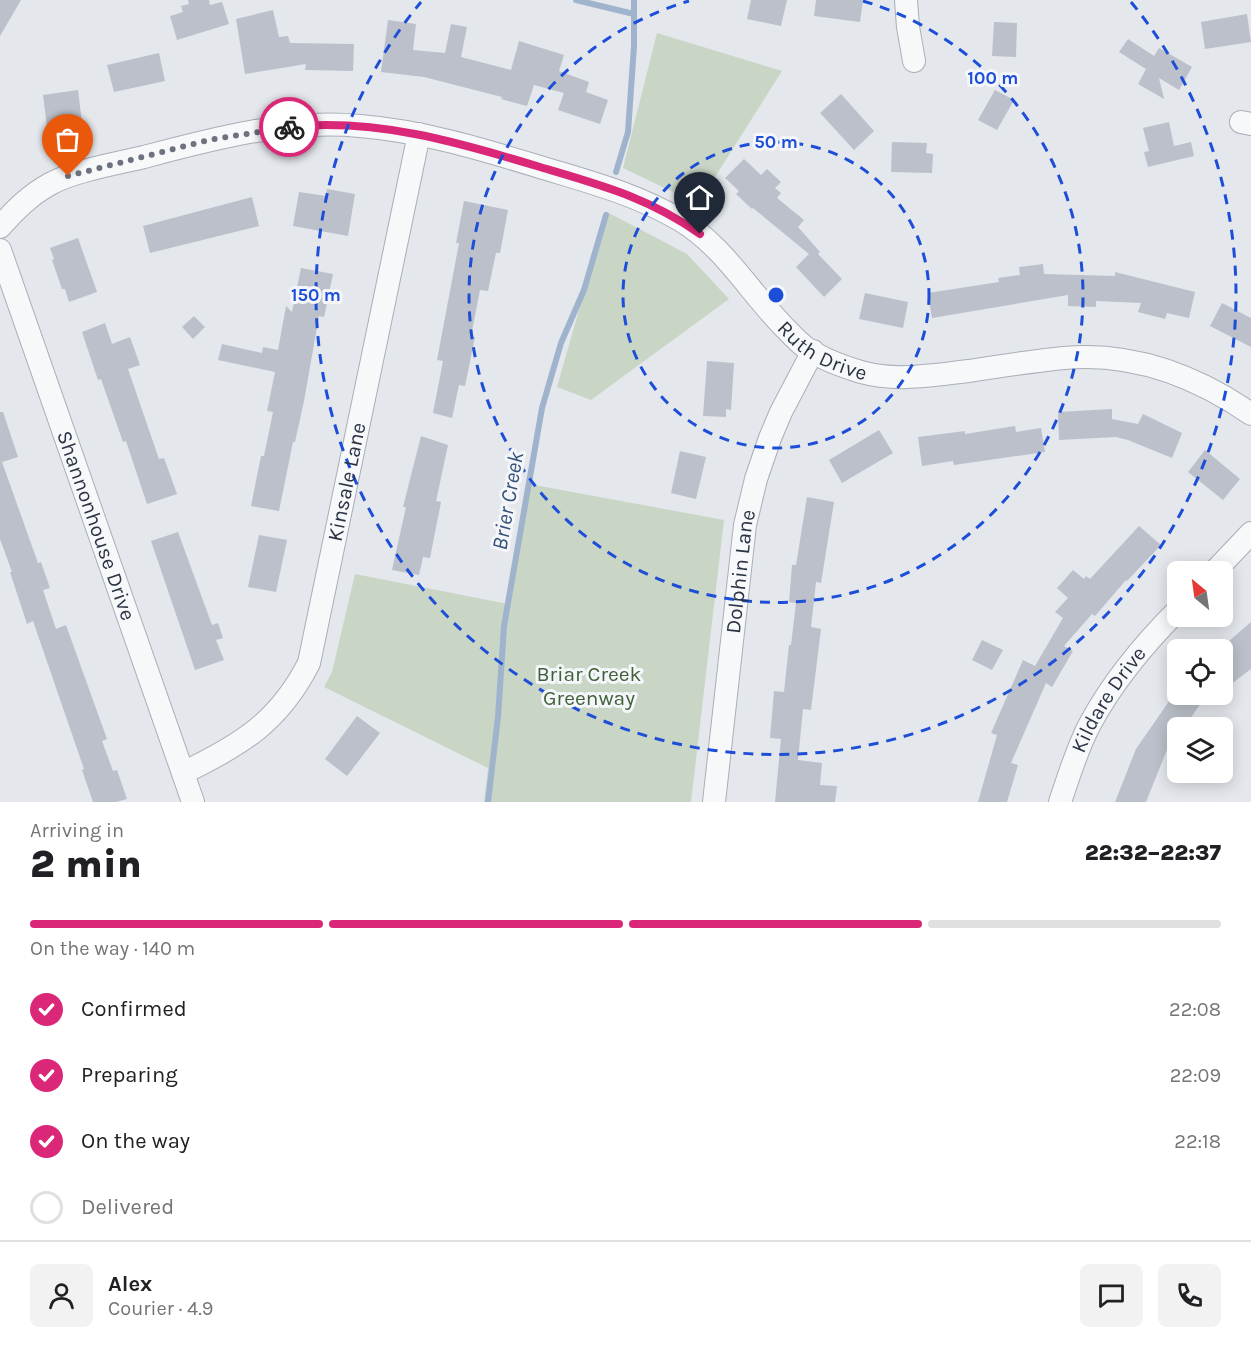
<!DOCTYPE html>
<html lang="en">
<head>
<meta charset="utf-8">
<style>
  :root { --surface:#fff; --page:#f2f2f2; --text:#202124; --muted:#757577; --line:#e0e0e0; --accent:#db2777 }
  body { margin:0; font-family:Karla,sans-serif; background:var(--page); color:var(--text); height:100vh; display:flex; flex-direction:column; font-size:22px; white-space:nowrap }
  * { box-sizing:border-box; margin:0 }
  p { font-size:20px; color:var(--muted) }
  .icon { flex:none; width:33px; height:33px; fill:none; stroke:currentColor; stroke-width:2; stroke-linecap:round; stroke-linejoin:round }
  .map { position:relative; height:802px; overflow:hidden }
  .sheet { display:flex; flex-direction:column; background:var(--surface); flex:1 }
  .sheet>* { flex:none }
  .needle { width:39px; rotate:331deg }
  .tools { position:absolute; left:1167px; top:561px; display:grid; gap:12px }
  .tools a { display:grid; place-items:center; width:66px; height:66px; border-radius:9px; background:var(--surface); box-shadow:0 3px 15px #0003; font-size:30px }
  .pin { position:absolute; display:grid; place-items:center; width:51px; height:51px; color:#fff; margin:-62px -26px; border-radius:50% 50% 50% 0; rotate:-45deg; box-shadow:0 0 6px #0007 }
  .pin .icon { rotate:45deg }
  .courier { position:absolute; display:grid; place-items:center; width:60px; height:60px; margin:-30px; border:4px solid #db2777; border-radius:50%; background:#fff; color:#222; box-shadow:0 2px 8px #0007 }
  .head em { font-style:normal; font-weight:800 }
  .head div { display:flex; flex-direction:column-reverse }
  .head { display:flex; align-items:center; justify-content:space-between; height:102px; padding:0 30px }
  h1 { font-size:39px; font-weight:800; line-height:45px }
  .bar { display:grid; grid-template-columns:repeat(4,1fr); gap:9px 6px; align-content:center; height:72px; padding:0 30px }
  .bar i { height:8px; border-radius:4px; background:var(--line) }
  .bar .active { background:var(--accent) }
  .bar p { grid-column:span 4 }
  .line { display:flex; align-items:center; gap:15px; padding:0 30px; border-top:2px solid var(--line) }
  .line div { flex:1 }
  .round { display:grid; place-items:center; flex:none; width:63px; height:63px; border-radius:9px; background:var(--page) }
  ol { padding:0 30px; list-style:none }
  li { display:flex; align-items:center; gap:18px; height:66px }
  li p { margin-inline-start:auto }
  li .icon { padding:6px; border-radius:50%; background:var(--accent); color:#fff; stroke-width:4 }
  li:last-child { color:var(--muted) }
  li i { width:33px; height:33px; border:3px solid var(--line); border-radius:50% }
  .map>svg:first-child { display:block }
  .green { fill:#c9d6c5 }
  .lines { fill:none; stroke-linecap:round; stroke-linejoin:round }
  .stream { stroke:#9fb4cc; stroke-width:6 }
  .building { fill:#bbc0ca }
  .street-casing { stroke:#a9aeb7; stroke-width:24 }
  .street { stroke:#f7f8fa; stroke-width:22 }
  .done { stroke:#6c737f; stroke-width:6; stroke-dasharray:0 10.8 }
  .route { stroke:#db2777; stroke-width:8 }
  .ring { fill:none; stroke:#1d4ed8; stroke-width:3; stroke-dasharray:10 8 }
  .labels { text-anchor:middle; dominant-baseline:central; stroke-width:6; stroke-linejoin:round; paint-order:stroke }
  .street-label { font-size:21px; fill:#2b3445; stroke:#f4f6f9 }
  .park-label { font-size:21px; fill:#3f6138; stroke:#f4f6f9 }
  .water-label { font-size:22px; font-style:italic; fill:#34527a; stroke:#f4f6f9 }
  .centre { fill:#1d4ed8; stroke:#f4f6f9; stroke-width:3 }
  .ring-label { font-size:18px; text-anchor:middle; font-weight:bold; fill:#1d4ed8; stroke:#f4f6f9; stroke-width:6; stroke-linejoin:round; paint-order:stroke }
</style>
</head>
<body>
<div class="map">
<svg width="1251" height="802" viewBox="0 0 1251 802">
  <rect width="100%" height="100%" fill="#e4e7ec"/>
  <path class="green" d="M657 33 782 71 698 204 623 168Z
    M607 212 687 254 729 299 591 400 557 387Z
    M529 484 724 520 691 802H484L488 768 324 687 332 672 355 574 508 604Z"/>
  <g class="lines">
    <path class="stream" d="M576 0 634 14
      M616 172 628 132 634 46V0
      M488 802 498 717 504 626 542 408 561 343 584 290 606 215"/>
  </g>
  <path class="building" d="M0 0H21L0 36Z
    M188 0H209L210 5 222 2 229 24 177 40 170 16 183 12 181 6 189 4Z
    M751 0H787L781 26 747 19Z
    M816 0H863L860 22 814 16Z
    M273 10 279 37 288 36 290 43 354 44 353 71 305 70 306 64 245 74 236 19Z
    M1247 14 1251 42 1205 49 1201 22Z
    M388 20 416 24 413 50 445 53 451 24 467 27 461 57 511 70 519 41 564 55 559 71 589 82 586 92 608 100 600 124 558 110 564 93 534 85 527 106 501 99 502 97 424 77 381 72Z
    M994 22 1017 23 1016 57 992 56Z
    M1128 39 1154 56 1159 48 1192 67 1179 90 1159 78 1164 99 1138 84 1146 69 1119 52Z
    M159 53 165 81 114 92 107 65Z
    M78 90 82 123 47 127 43 95Z
    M995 90 1014 100 997 130 978 120Z
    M841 94 874 131 854 150 820 113Z
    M1169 122 1174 146 1191 142 1194 156 1148 167 1144 152 1149 151 1143 128Z
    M892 142 927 143 926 153 933 154 932 173 891 172Z
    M744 159 761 175 767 169 781 182 775 188 781 193 777 198 804 220 798 227 820 252 818 254 842 279 824 297 796 267 809 254 753 208 752 209 736 194 739 191 725 178Z
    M327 189 355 194 348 236 293 226 299 192 326 196Z
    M252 197 259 226 150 253 143 226Z
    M464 201 508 210 500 253H496L488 291 480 290 471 336 475 337 465 386 459 385 452 418 433 413 443 361 437 360 459 243H456Z
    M78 238 97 292 69 302 65 289H62L52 260 54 259 50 248Z
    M1043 264 1044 274 1115 276V272L1195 292 1189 318 1167 313 1165 319 1138 312 1141 303 1096 301V307L1068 306V295L932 318 928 293 999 282 998 278 1020 275 1019 267Z
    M301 268 333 274 324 317 319 316 304 401 295 442H293L279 511 251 506 261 456H264L273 412 267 411 275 372 218 360 222 344 262 353 263 347 278 350 286 306 292 312Z
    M865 293 908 302 903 328 859 319Z
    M1222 303 1251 318V347L1210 326Z
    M194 316 205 327 193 339 182 327Z
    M105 323 112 344 130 337 140 365 128 369 159 459 164 458 177 494 147 504 126 441 123 442 101 379 98 380 82 332Z
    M707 361 734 363 731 410 726 409V417L703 416Z
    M1112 409V419L1138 424 1143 414 1182 433 1172 458 1128 440 1116 437 1059 440 1058 412Z
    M0 412H3L18 457 2 462 38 563 41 562 50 588 43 590 56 629 66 625 107 739 102 741 113 771 117 770 127 799 116 802H93L82 770 84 769 33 621 27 624 10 572H12L0 539Z
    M1015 426 1016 432 1041 428 1045 452 954 465 953 461 922 466 918 437 965 431V434Z
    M879 430 893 453 842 483 829 460Z
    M421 436 448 445 436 501 441 502 430 558 423 557 419 575 392 570 406 507H403Z
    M1205 450 1240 479 1223 500 1188 472Z
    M680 451 706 457 696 499 671 493Z
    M807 497 834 502 821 583 816 582 811 627 821 629 811 710 803 709 798 760 822 763 820 785 837 786 835 802H775L781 739 770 738 774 691 784 692 789 645H791L796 603 789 602 792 565H796Z
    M1139 526 1161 545 1127 581 1126 580 1095 616 1092 614 1064 646 1073 651 1052 687 1046 683 1011 763 1018 765 1007 802H978L997 735 991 733 1023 660 1035 666 1063 618 1055 612 1068 598 1057 588 1073 570 1084 579 1086 576 1090 579Z
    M178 532 212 625 218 623 223 638 216 640 224 660 195 670 151 541Z
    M259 535 287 540 276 592 248 587Z
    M1251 622V669L1222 691V647Z
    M982 640 1003 650 992 670 972 660Z
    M1174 694H1207L1184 728H1178V736L1166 752 1146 802H1115L1136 749Z
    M357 716 380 733 347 776 325 759Z"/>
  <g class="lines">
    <g class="street-casing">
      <g id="street">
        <path d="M906 0 908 27 914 61"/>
        <path d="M1241 122 1251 124"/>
        <path id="s1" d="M0 227C16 209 31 194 52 183 74 171 119 163 144 157 215 138 287 119 360 126 422 131 481 149 540 167 589 182 636 194 680 220 724 246 750 293 785 328 791 334 798 342 805 347 821 359 841 366 861 372 897 382 933 375 969 371 1001 366 1033 361 1064 358 1132 352 1196 376 1251 414"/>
        <path id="s2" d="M0 250 193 802"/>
        <path d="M1214 572 1251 533"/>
        <path id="s3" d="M183 773C241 745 279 722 309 663L419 134"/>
        <path id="s4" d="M714 802 745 525 756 479 770 438 781 412 813 351"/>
        <path id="s5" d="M1060 802C1069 776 1077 748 1090 724 1113 681 1144 644 1178 610"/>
      </g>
    </g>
    <use href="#street" class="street"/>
  </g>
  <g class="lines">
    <path class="done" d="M68 176 209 140 289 127"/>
    <path class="route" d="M289 127C376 118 458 142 540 167 600 185 648 197 700 234"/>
  </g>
  <g class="ring">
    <circle cx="776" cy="295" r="153"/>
    <path d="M863 1A307 307 0 1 1 689 1"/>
    <path d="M1131 2A460 460 0 1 1 421 2"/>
  </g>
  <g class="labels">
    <g class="street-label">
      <text stroke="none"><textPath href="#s1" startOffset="915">Ruth Drive</textPath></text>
      <text stroke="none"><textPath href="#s3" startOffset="356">Kinsale Lane</textPath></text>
      <text stroke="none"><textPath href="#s2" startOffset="292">Shannonhouse Drive</textPath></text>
      <text stroke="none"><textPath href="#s4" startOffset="232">Dolphin Lane</textPath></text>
      <text stroke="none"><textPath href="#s5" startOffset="114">Kildare Drive</textPath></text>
    </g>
    <g class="park-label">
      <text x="589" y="674">Briar Creek<tspan x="589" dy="24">Greenway</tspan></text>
    </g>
    <g class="water-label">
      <text transform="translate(508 501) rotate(-80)">Brier Creek</text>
    </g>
  </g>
  <circle cx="776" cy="295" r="9" class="centre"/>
  <g class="ring-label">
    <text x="993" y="84">100 m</text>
    <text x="776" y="148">50 m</text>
    <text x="316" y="301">150 m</text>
  </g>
</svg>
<div class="tools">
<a><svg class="needle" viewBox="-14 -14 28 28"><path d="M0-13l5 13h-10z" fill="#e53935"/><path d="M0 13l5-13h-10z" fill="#757577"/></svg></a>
<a><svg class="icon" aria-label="locate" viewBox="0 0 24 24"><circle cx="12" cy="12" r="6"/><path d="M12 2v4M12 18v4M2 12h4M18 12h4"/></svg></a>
<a><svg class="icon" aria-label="layers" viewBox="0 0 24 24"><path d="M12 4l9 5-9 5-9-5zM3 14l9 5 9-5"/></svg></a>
</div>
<div class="pin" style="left:68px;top:176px;background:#ea580c"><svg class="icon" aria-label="bag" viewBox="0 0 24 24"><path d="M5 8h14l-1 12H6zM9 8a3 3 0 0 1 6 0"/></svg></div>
<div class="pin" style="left:700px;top:234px;background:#1f2937"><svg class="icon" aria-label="home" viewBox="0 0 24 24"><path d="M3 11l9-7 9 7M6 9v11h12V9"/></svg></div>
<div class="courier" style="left:289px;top:127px"><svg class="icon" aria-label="bike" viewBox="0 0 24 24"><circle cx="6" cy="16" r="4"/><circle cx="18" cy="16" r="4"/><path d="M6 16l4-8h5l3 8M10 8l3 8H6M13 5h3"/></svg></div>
</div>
<section class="sheet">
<div class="head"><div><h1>2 min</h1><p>Arriving in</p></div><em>22:32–22:37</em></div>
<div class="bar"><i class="active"></i><i class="active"></i><i class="active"></i><i></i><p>On the way · 140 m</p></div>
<ol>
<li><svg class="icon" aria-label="check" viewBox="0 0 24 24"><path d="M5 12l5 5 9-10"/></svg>Confirmed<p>22:08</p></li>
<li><svg class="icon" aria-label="check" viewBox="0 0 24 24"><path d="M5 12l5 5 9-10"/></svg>Preparing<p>22:09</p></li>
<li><svg class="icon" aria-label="check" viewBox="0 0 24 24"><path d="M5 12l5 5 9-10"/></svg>On the way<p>22:18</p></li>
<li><i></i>Delivered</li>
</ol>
<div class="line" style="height:108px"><a class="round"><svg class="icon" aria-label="person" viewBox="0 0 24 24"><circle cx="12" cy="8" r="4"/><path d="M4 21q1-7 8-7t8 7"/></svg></a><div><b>Alex</b><p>Courier · 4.9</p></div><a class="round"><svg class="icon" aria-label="chat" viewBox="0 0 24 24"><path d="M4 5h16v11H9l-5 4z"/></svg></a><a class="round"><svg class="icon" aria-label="phone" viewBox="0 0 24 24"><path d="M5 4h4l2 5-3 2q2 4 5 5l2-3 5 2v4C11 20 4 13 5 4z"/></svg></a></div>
</section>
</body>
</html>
